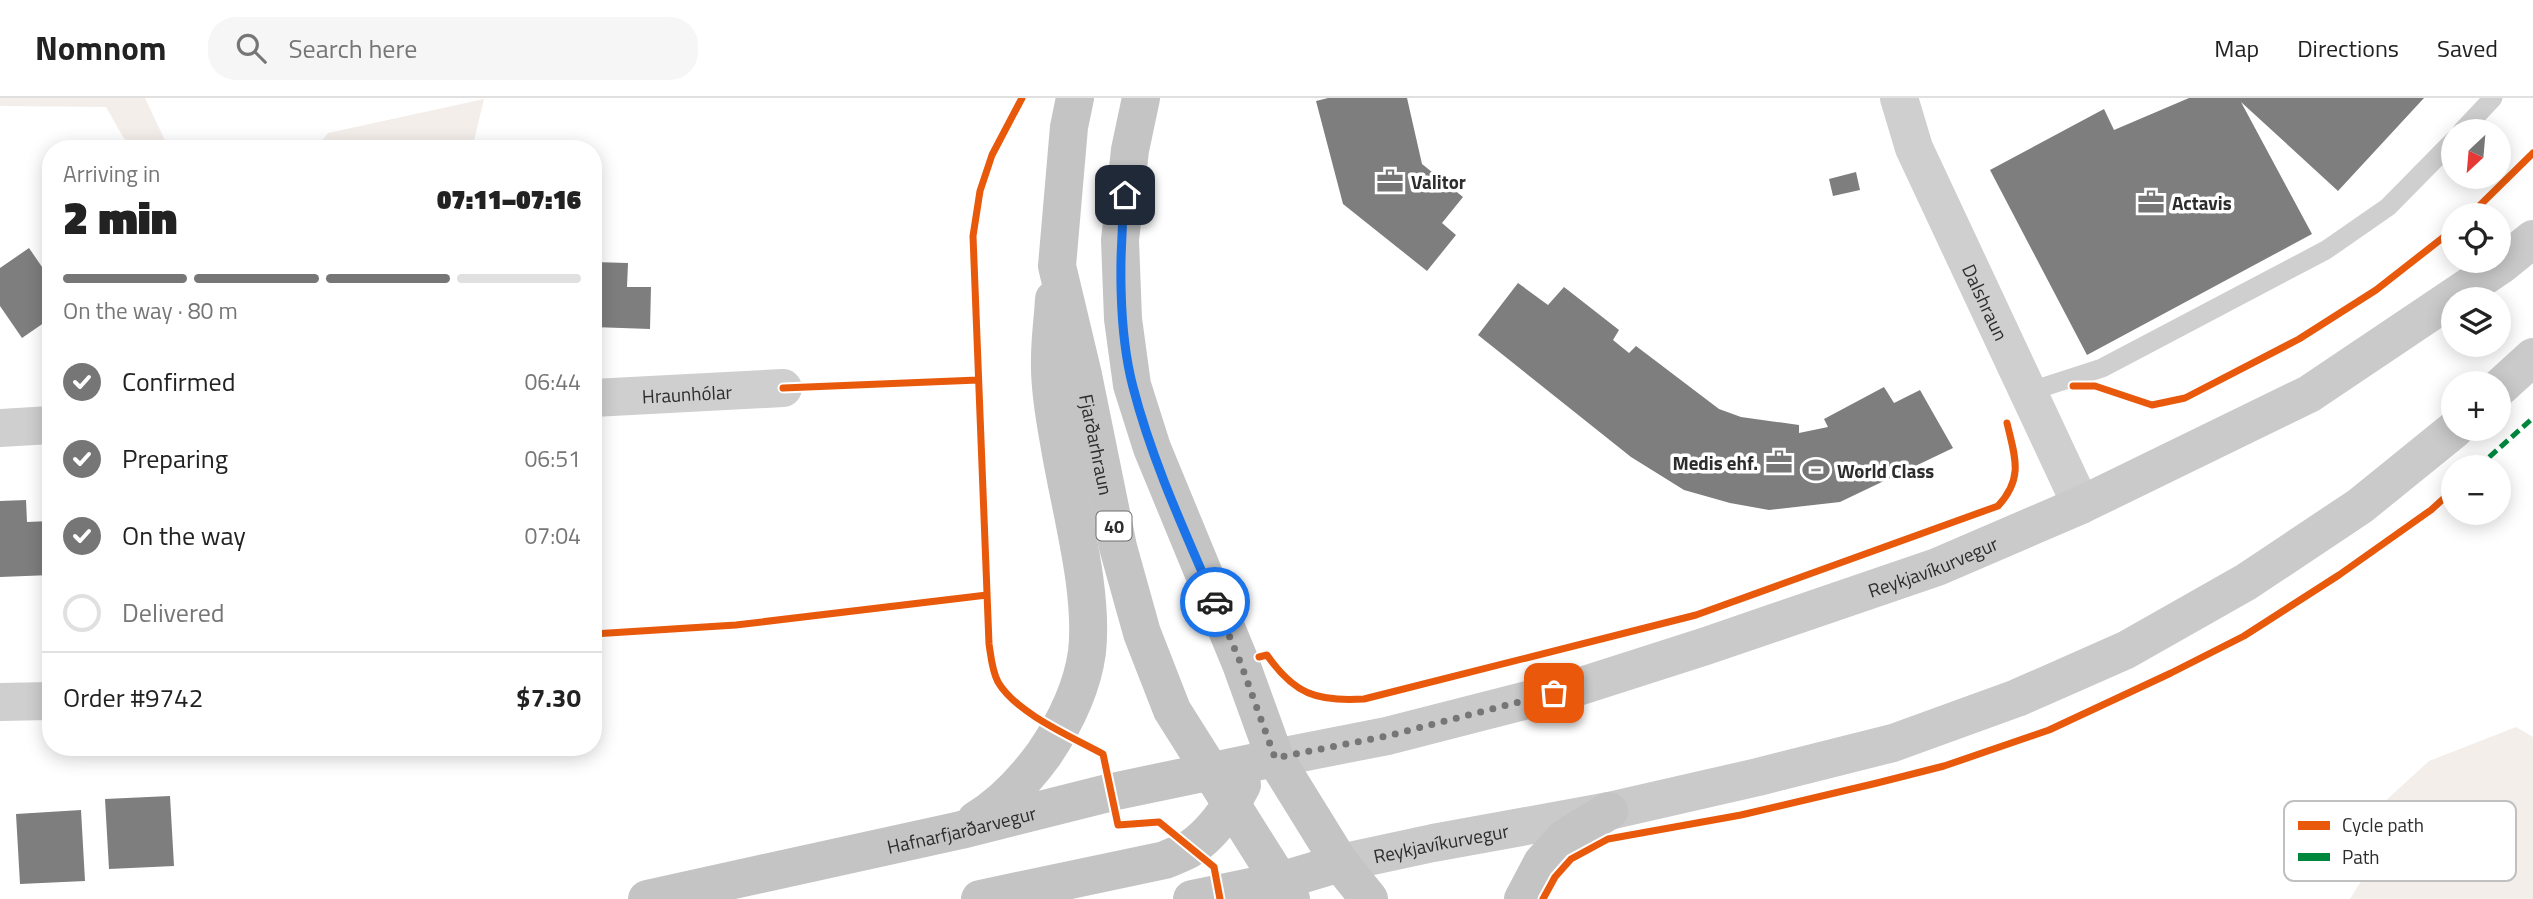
<!DOCTYPE html>
<html lang="en">
<head>
<meta charset="utf-8">
<style>
  :root { --surface:#fff; --page:#f6f6f6; --text:#222; --muted:#767676; --line:#e0e0e0; --accent:#767676 }
  body { margin:0; font-family:"Titillium Web",sans-serif; background:var(--page); color:var(--text); height:100vh; display:flex; flex-direction:column; font-size:26px; white-space:nowrap }
  * { box-sizing:border-box; margin:0 }
  p { font-size:23px; color:var(--muted) }
  .icon { flex:none; width:38px; height:38px; fill:none; stroke:currentColor; stroke-width:2; stroke-linecap:round; stroke-linejoin:round }
  .map { position:relative; flex:1; overflow:hidden }
  .drawer { position:absolute; left:42px; top:42px; width:560px; height:616px; display:flex; flex-direction:column; background:var(--surface); border-radius:28px; box-shadow:0 4px 18px #0003 }
  .drawer>* { flex:none }
  .needle { width:46px; rotate:206deg }
  .tools { position:absolute; left:2441px; top:21px; display:grid; gap:14px }
  .tools a { display:grid; place-items:center; width:70px; height:70px; border-radius:50%; background:var(--surface); box-shadow:0 4px 18px #0003; font-size:35px }
  .pin { position:absolute; display:grid; place-items:center; width:60px; height:60px; color:#fff; margin:-30px; border-radius:14px; box-shadow:0 4px 10px #0006 }
  .courier { position:absolute; display:grid; place-items:center; width:70px; height:70px; margin:-35px; border:5px solid #1a73e8; border-radius:50%; background:#fff; color:#222; box-shadow:0 2px 9px #0007 }
  .summary em { font-style:normal; font-weight:800 }
  .summary div { display:flex; flex-direction:column-reverse }
  .summary { display:flex; align-items:center; justify-content:space-between; height:119px; padding:0 21px }
  h1 { font-size:46px; font-weight:800; line-height:52px }
  .bar { display:grid; grid-template-columns:repeat(4,1fr); gap:10px 7px; align-content:center; height:84px; padding:0 21px }
  .bar i { height:9px; border-radius:5px; background:var(--line) }
  .bar .on { background:var(--accent) }
  .bar p { grid-column:span 4 }
  .line { display:flex; align-items:center; gap:18px; padding:0 21px; border-top:2px solid var(--line) }
  .line div { flex:1 }
  ol { padding:0 21px; list-style:none }
  li { display:flex; align-items:center; gap:21px; height:77px }
  li p { margin-inline-start:auto }
  li .icon { padding:7px; border-radius:50%; background:var(--accent); color:#fff; stroke-width:4 }
  li:last-child { color:var(--muted) }
  li i { width:38px; height:38px; border:4px solid var(--line); border-radius:50% }
  header { display:flex; align-items:center; gap:42px; box-sizing:border-box; height:98px; padding:0 35px; background:var(--surface); border-bottom:2px solid var(--line) }
  header strong { font-size:33px }
  nav { display:flex; gap:38px; margin-inline-start:auto; font-size:24px }
  .search { width:490px; height:63px; background:var(--page); display:flex; align-items:center; gap:18px; box-sizing:border-box; padding:0 24px; border-radius:28px; color:var(--muted); font-size:26px }
  .map>svg:first-child { display:block }
  .green { fill:#f4eeeb }
  .building { fill:#7e7e7e }
  .lines { fill:none; stroke-linecap:round; stroke-linejoin:round }
  .lane { stroke:#cfcfcf; stroke-width:19 }
  .street { stroke:#cfcfcf; stroke-width:38 }
  .secondary { stroke:#cacaca; stroke-width:38 }
  .primary { stroke:#c4c4c4; stroke-width:38 }
  .quiet { stroke:#00873e; stroke-width:5; stroke-dasharray:10 5; stroke-linecap:butt }
  .cycleway-casing { stroke:#fff; stroke-width:11 }
  .cycleway { stroke:#e8590c; stroke-width:7 }
  .done { stroke:#767676; stroke-width:7; stroke-dasharray:0 12.6 }
  .route { stroke:#1a73e8; stroke-width:9 }
  .labels { text-anchor:middle; dominant-baseline:central; stroke-width:7; stroke-linejoin:round; paint-order:stroke }
  .shield { fill:#fff; stroke:#6c6c6c; stroke-width:2 }
  .shield-label { font-size:18px; font-weight:bold; fill:#2d2d2d }
  .poi-label { font-size:19px; font-weight:bold; fill:#2d2d2d; stroke:#fff; text-anchor:start }
  .street-label { font-size:19px; fill:#2d2d2d; stroke:#fff }
  .key { fill:#fff; stroke:#c0c0c0; stroke-width:2 }
  .key-label { font-size:19px; fill:#2d2d2d }
</style>
</head>
<body>
<header>
<strong>Nomnom</strong>
<div class="search"><svg class="icon" aria-label="search" viewBox="0 0 24 24"><circle cx="10" cy="10" r="6"/><path d="M15 15l6 6"/></svg>Search here</div>
<nav><a>Map</a><a>Directions</a><a>Saved</a></nav>
</header>
<div class="map">
<svg width="2533" height="801" viewBox="0 0 2533 801">
  <rect width="100%" height="100%" fill="#fff"/>
  <path class="green" d="M0 0H145L169 51H130L106 9 0 8Z
    M484 1 472 51H315L328 35Z
    M2516 629 2533 639V801H2350L2371 767 2383 705 2429 663Z"/>
  <path class="building" d="M1328 0H1407L1422 66 1463 99 1442 125 1456 137 1427 173 1343 106 1316 3Z
    M2189 0H2424L2338 93 2241 4 2312 136 2087 257 1990 72 2104 11 2114 32Z
    M1856 74 1860 92 1833 98 1829 81Z
    M29 150 51 182V220L22 240 0 208V170Z
    M593 164 628 165 627 189H651L650 231 593 229Z
    M1518 185 1548 207 1564 189 1619 232 1613 242 1629 255 1636 248 1719 311 1741 319 1799 327V335L1828 329 1824 321 1884 289 1894 305 1920 292 1953 350 1840 404 1769 412 1730 405 1684 392 1631 359 1478 237Z
    M26 402 27 424 51 423V477L0 479V403Z
    M170 698 174 768 109 771 105 701Z
    M81 712 85 783 20 786 16 716Z"/>
  <g class="lines">
    <path class="lane" d="M2462 33 2493 0
      M2028 294 2102 270 2326 152 2388 109 2454 42"/>
    <g class="street">
      <path id="s1" d="M1899 0 1914 50 2081 407"/>
      <path id="s2" d="M593 300 783 290"/>
      <path d="M0 330 51 327"/>
      <path d="M0 604 51 603"/>
    </g>
    <g class="secondary">
      <path d="M2499 290 2533 259"/>
      <path id="s3" d="M1275 660 1387 638 1578 589 1706 548 1937 469 2081 407 2309 296 2501 167 2533 141"/>
      <path id="s4" d="M1340 765 1433 745 1609 713 1758 679 1893 645 2017 600 2126 552 2246 484 2360 408 2455 331"/>
    </g>
    <g class="primary">
      <path id="s5" d="M1075 0 1069 29 1057 168 1083 277 1118 449 1142 535 1172 612 1291 801"/>
      <path d="M1141 0 1130 52 1120 142 1123 221 1132 287 1152 350 1241 566 1275 660 1340 765 1369 801"/>
      <path d="M976 722C1004 705 1025 682 1044 656 1065 625 1082 591 1087 554 1094 492 1069 407 1059 344 1054 317 1049 287 1050 260 1050 240 1053 221 1054 201"/>
      <path id="s6" d="M647 801 961 732 1112 694 1275 660"/>
      <path d="M980 801 1165 762C1173 758 1184 755 1191 750 1213 735 1230 710 1242 687"/>
      <path d="M1192 801 1280 783 1340 765"/>
      <path d="M1523 801 1542 765 1566 739 1609 713"/>
    </g>
    <path class="quiet" d="M2478 369 2533 320"/>
    <g class="cycleway-casing">
      <path id="cycleway" d="M1022 0 992 57 980 93 973 138 989 546C991 559 992 573 998 584 1016 615 1072 639 1103 656L1118 727 1159 724 1214 769 1220 801
        M2470 117 2533 55
        M2073 288H2095L2152 307 2185 300 2299 241 2376 192 2454 131
        M783 290 978 282
        M593 536 736 527 987 497
        M1259 559 1267 557C1294 596 1317 604 1364 601L1696 517 1998 408C2024 380 2015 359 2007 325
        M1543 801 1555 779 1571 761 1608 741 1741 717 1877 685 1944 668 2049 632 2171 575 2244 538 2339 477 2431 412 2454 391"/>
    </g>
    <use href="#cycleway" class="cycleway"/>
  </g>
  <g class="lines">
    <path class="done" d="M1215 504 1241 566 1275 660 1387 638 1554 595"/>
    <path class="route" d="M1125 97C1119 155 1118 232 1133 289 1152 363 1185 434 1215 504"/>
  </g>
  <defs>
    <g id="office-bare" transform="scale(2.1)"><path d="M-6-3h4V-5.5h4V-3h4V5H-6ZM-1-4.5V-3h2v-1.5ZM-6 0V1H6V0Z" fill="#767676" stroke="#fff" stroke-width="2.5" paint-order="stroke"/></g>
    <g id="stadium-bare" transform="scale(2.1)"><path d="M0-5a6.5 5 0 1 0 0 10a6.5 5 0 1 0 0-10ZM-3.5-1.8h7v3.6h-7Z" fill="#767676" stroke="#fff" stroke-width="2.5" paint-order="stroke"/></g>
  </defs>
  <g fill-rule="evenodd">
    <use href="#office-bare" x="1390" y="83"/>
    <use href="#office-bare" x="2151" y="104"/>
    <use href="#office-bare" x="1779" y="364"/>
    <use href="#stadium-bare" x="1816" y="372"/>
  </g>
  <g class="labels">
    <rect class="shield" x="1096.5" y="413.5" width="35" height="29" rx="5"/>
    <g class="shield-label">
      <text x="1114" y="428">40</text>
    </g>
    <g class="poi-label">
      <text x="1411" y="83">Valitor</text>
      <text x="2172" y="104">Actavis</text>
      <text x="1758" y="364" text-anchor="end">Medis ehf.</text>
      <text x="1837" y="372">World Class</text>
    </g>
    <g class="street-label">
      <text stroke="none"><textPath href="#s1" startOffset="222">Dalshraun</textPath></text>
      <text stroke="none"><textPath href="#s2" startOffset="94">Hraunhólar</textPath></text>
      <text stroke="none"><textPath href="#s5" startOffset="352">Fjarðarhraun</textPath></text>
      <text stroke="none"><textPath href="#s3" startOffset="686">Reykjavíkurvegur</textPath></text>
      <text stroke="none"><textPath href="#s6" startOffset="322">Hafnarfjarðarvegur</textPath></text>
      <text stroke="none"><textPath href="#s4" startOffset="103">Reykjavíkurvegur</textPath></text>
    </g>
  </g>
  <rect x="2284" y="703" width="232" height="80" rx="10" class="key"/>
  <rect x="2298" y="723" width="32" height="9" fill="#e8590c"/>
  <rect x="2298" y="755" width="32" height="8" fill="#00873e"/>
  <g class="key-label">
    <text x="2342" y="734">Cycle path</text>
    <text x="2342" y="766">Path</text>
  </g>
</svg>
<div class="tools">
<a><svg class="needle" viewBox="-14 -14 28 28"><path d="M0-13l5 13h-10z" fill="#e53935"/><path d="M0 13l5-13h-10z" fill="#767676"/></svg></a>
<a><svg class="icon" aria-label="locate" viewBox="0 0 24 24"><circle cx="12" cy="12" r="6"/><path d="M12 2v4M12 18v4M2 12h4M18 12h4"/></svg></a>
<a><svg class="icon" aria-label="layers" viewBox="0 0 24 24"><path d="M12 4l9 5-9 5-9-5zM3 14l9 5 9-5"/></svg></a>
<a>+</a>
<a>−</a>
</div>
<div class="pin" style="left:1554px;top:595px;background:#ea580c"><svg class="icon" aria-label="bag" viewBox="0 0 24 24"><path d="M5 8h14l-1 12H6zM9 8a3 3 0 0 1 6 0"/></svg></div>
<div class="pin" style="left:1125px;top:97px;background:#1f2937"><svg class="icon" aria-label="home" viewBox="0 0 24 24"><path d="M3 11l9-7 9 7M6 9v11h12V9"/></svg></div>
<div class="courier" style="left:1215px;top:504px"><svg class="icon" aria-label="car" viewBox="0 0 24 24"><path d="M5 17H2v-5l4-1 3-4h7l3 4 3 1v5h-3M9 17h6M6 11h13"/><circle cx="7" cy="17" r="2"/><circle cx="17" cy="17" r="2"/></svg></div>
<section class="drawer">
<div class="summary"><div><h1>2 min</h1><p>Arriving in</p></div><em>07:11–07:16</em></div>
<div class="bar"><i class="on"></i><i class="on"></i><i class="on"></i><i></i><p>On the way · 80 m</p></div>
<ol>
<li><svg class="icon" aria-label="check" viewBox="0 0 24 24"><path d="M5 12l5 5 9-10"/></svg>Confirmed<p>06:44</p></li>
<li><svg class="icon" aria-label="check" viewBox="0 0 24 24"><path d="M5 12l5 5 9-10"/></svg>Preparing<p>06:51</p></li>
<li><svg class="icon" aria-label="check" viewBox="0 0 24 24"><path d="M5 12l5 5 9-10"/></svg>On the way<p>07:04</p></li>
<li><i></i>Delivered</li>
</ol>
<div class="line" style="height:91px"><div>Order #9742</div><b>$7.30</b></div>
</section>
</div>
</body>
</html>
